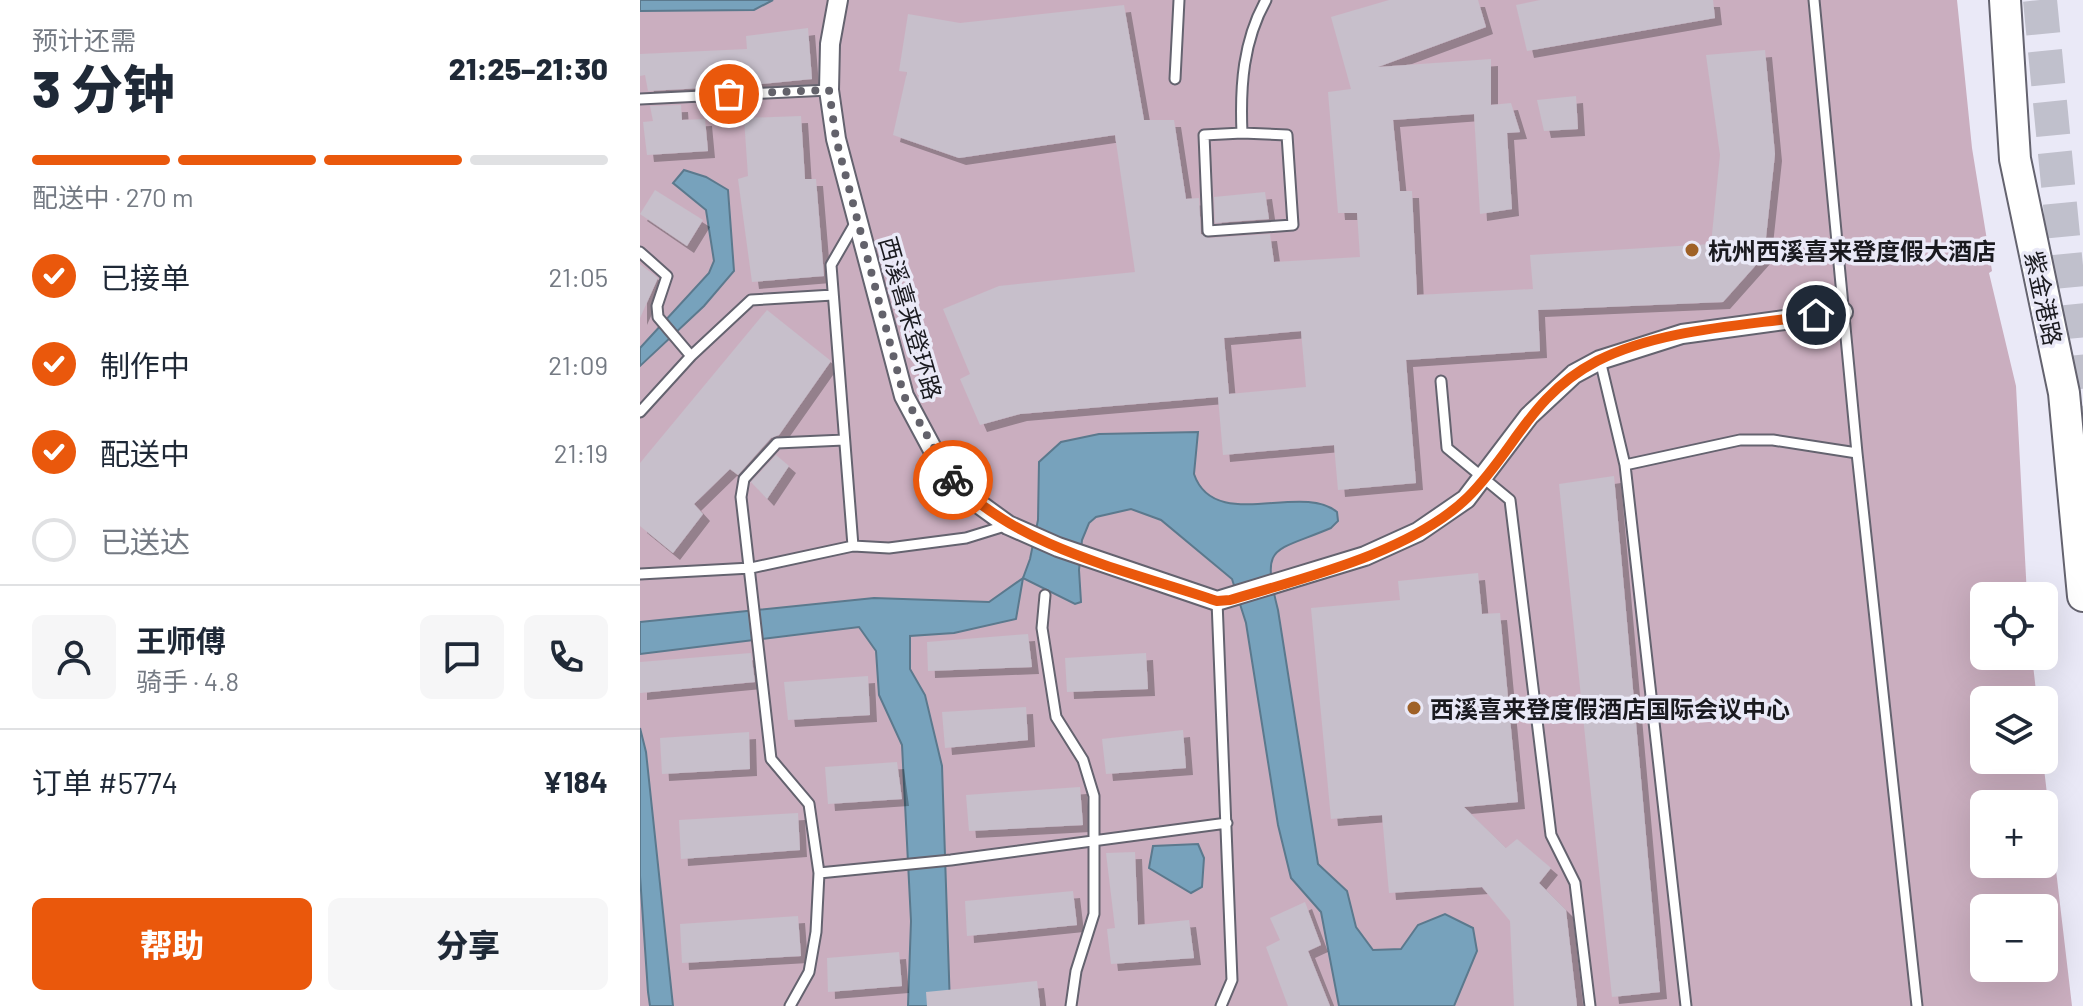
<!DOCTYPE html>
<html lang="zh">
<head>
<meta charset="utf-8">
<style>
  :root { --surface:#fff; --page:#f6f6f7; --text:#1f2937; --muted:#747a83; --line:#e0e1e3; --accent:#ea580c }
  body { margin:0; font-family:Barlow,"Noto Sans SC",sans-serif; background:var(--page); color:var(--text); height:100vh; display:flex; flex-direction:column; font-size:30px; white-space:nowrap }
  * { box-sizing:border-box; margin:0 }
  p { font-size:26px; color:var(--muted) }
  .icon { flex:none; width:44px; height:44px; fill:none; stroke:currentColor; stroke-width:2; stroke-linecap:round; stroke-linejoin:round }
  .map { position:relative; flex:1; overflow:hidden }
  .details { display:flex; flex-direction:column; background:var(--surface); width:640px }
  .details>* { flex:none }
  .tools { position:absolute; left:1330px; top:582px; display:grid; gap:16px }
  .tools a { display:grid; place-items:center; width:88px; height:88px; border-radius:12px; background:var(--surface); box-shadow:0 8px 32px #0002; font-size:40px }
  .pin { position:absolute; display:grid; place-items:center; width:68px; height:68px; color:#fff; margin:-34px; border:4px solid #fff; border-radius:50%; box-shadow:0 2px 8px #0007 }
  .courier { position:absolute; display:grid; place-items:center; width:80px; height:80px; margin:-40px; border:6px solid #ea580c; border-radius:50%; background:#fff; color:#222; box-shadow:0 2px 10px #0007 }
  .head em { font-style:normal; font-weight:800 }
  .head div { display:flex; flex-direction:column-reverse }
  .head { display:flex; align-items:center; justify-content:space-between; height:136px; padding:0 32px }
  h1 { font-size:52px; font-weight:800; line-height:60px }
  .bar { display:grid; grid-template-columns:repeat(4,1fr); gap:12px 8px; align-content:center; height:96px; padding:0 32px }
  .bar i { height:10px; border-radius:6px; background:var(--line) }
  .bar .on { background:var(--accent) }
  .bar p { grid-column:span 4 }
  .line { display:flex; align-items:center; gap:20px; padding:0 32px; border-top:2px solid var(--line) }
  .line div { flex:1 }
  .round { display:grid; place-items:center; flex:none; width:84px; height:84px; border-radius:12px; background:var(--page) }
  ol { padding:0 32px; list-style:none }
  li { display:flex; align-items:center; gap:24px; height:88px }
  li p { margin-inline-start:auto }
  li .icon { padding:8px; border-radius:50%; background:var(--accent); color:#fff; stroke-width:4 }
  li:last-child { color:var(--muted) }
  li i { width:44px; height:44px; border:4px solid var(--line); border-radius:50% }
  .cta { display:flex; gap:16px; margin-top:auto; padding:16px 32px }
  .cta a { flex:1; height:92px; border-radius:12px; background:var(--accent); color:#fff; font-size:32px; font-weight:800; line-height:92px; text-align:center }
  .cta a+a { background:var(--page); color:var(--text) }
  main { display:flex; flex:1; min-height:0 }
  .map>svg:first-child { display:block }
  .green { fill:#caaebf; fill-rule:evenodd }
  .water { fill:#77a2bc; stroke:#5b798d; stroke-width:2 }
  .building { fill:#c7bfcb; fill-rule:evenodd; filter:url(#shadow) }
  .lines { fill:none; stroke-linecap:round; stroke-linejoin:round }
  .highway-tunnel { stroke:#c0c0cc; stroke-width:34; stroke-dasharray:34 17; stroke-linecap:butt }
  .lane-casing { stroke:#64636f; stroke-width:13 }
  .street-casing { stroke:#64636f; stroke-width:22 }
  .primary-casing { stroke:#64636f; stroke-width:34 }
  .lane { stroke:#fff; stroke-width:9 }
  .street { stroke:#fff; stroke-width:18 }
  .primary { stroke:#fff; stroke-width:30 }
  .done { stroke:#63626b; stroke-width:8; stroke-dasharray:0 14.4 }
  .route { stroke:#ea580c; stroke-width:10 }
  .poi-dot { fill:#9f6127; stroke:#eae9f7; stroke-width:3 }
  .labels { text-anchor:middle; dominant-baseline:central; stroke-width:7; stroke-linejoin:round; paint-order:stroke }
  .poi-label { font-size:24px; font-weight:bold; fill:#1a1a1f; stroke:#eae9f7; text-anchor:start }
  .street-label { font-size:24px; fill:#1a1a1f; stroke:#eae9f7 }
</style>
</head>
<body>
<main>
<section class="details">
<div class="head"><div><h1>3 分钟</h1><p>预计还需</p></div><em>21:25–21:30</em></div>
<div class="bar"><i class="on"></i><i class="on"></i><i class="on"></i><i></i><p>配送中 · 270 m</p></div>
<ol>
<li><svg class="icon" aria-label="check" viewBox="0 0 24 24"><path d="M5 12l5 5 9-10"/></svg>已接单<p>21:05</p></li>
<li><svg class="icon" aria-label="check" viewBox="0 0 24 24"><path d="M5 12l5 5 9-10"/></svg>制作中<p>21:09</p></li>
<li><svg class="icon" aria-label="check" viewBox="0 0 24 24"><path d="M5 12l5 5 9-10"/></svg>配送中<p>21:19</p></li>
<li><i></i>已送达</li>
</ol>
<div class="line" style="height:144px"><a class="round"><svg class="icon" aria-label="person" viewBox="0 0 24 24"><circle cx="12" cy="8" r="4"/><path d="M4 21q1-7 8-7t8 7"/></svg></a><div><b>王师傅</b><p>骑手 · 4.8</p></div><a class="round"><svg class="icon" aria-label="chat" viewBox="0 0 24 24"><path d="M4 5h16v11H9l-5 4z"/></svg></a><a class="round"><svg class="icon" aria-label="phone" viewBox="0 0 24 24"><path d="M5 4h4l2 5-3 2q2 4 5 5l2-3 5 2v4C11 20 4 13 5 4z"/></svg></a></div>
<div class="line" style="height:104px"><div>订单 #5774</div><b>¥184</b></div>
<div class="cta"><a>帮助</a><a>分享</a></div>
</section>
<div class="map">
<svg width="1443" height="1006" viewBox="0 0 1443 1006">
  <defs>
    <filter id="shadow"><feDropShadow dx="7" dy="7" stdDeviation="0" flood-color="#0004"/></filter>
  </defs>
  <rect width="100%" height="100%" fill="#eae9f7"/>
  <path class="green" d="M0 0H1317L1332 148 1352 271 1349 273 1376 386 1387 596H1344V656H1392L1397 700H1344V760H1403L1432 1006H0ZM1344 804H1404V864H1344ZM1344 908H1404V968H1344Z"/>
  <path class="water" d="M0 0H133L114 10 0 11Z
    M44 170 66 177 88 190 94 271 64 306 0 366V348L69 273 74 261 66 210 33 183Z
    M558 432 554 474C574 533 661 482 697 512L698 521 691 528C632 553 621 543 638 610L678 864 707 891 716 927 733 950 761 949 778 925 805 914 833 928 837 951 814 1006H699L681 912 651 878 638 825 606 623 592 579 521 520 491 509 456 517 449 523 442 540 439 570 441 602 435 604 383 578 376 619 314 633 270 636V669L285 695 302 766 310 1006H268L271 921 262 745 239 695 236 651 219 627 0 654V622L234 598 349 602 383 578 390 559 398 520 399 462 421 442 459 434Z
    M0 728 6 752 33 1006H10L8 992 0 876Z
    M558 844 564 858 562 887 551 893 509 868 513 846Z"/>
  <path class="building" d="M749 0H838L846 27 738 67 851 59V105L871 103 880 132 867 133 872 209 840 214 834 114 753 120 760 191H772L777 295 893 289 890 255 1071 244 1080 155 1066 55 1125 50 1135 154 1124 256 1083 302 898 310 900 351 766 360 776 483 698 490 694 445 583 455 578 397 380 414 340 425 320 379 330 374 303 309 359 286 495 272 475 135 319 158 253 135 267 72 259 71 268 14 320 23 484 5 504 120H534L546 199 559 198 561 234 569 238 630 234 634 262 720 257 717 213H698L688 92 711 89 691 17ZM661 331 666 387 589 394 584 338Z
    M900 0H1073L1075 18 887 51 876 5Z
    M168 28 172 79 111 85V79L62 83 63 88 8 91 5 75 0 76V54L107 49 106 36Z
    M936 96 938 129 904 131 897 100Z
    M41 105 42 120 65 119 68 151 7 155 3 122 13 121 10 106Z
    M161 116 165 179H176L184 276 112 282 98 179 108 176 104 118Z
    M15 190 63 220 47 246 0 214Z
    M625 192 629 219 575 223 574 197Z
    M0 264 18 278 0 318Z
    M127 310 191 361 139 435 131 438 98 475 90 469 54 504 63 514 33 553 0 526V463Z
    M136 455 149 466 127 499 111 482Z
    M974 476 1020 992 972 997 919 484Z
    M838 573 842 614 860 613 878 802 824 807 866 848 877 839 911 868 899 883 926 910 937 1006H874L870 921 842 887 749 893 742 815 691 819 671 608 760 600 758 581Z
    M388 634 392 667 288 671 287 642Z
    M111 653 115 682 0 693V662Z
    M506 653 508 689 427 692 425 658Z
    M228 676 230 715 148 720 144 682Z
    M386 707 388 740 305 748 302 712Z
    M543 730 546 768 466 774 462 739Z
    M109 732 110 769 22 774 20 738Z
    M257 762 262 799 188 804 185 767Z
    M440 787 443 825 329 831 326 795Z
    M158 813 160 850 41 859 39 820Z
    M495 852 498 925 549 920 554 958 471 964 467 929 475 928 466 853Z
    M433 891 437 925 327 936 325 901Z
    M665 902 681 945 668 951 690 1006H648L626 947 640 940 630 918Z
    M158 916 161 956 42 963 40 924Z
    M259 952 262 986 188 992 187 958Z
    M397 981 400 1006H287L286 992Z"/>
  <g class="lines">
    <path class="highway-tunnel" d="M1400 0 1442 430"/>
    <g class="lane-casing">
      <path id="lane" d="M1174 0 1217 453 1277 1006
        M535 79 539 0
        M0 99 189 90
        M602 133 647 135 653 225 568 231 564 135Z
        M602 133C600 86 603 41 626 0
        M0 252 27 276 17 306 18 317 51 356 0 412
        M51 356 111 300 193 295
        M960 360 985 465 1046 1006
        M801 381 807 448 870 500 911 835 935 883 950 1006
        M985 465 1100 440H1133L1217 453
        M213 546 191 265 217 220
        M0 574 111 568 213 546 249 548 326 538 368 525
        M405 595 402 628 416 717 443 760 454 796V914L436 971 431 1006
        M577 601 592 980 581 1006
        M179 873 311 860 587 823
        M150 1006 169 972 176 932 179 873 169 804 131 759 101 497 104 479 137 443 204 440"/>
    </g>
    <g class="street-casing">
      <path id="street" d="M198 0 190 44 189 90 196 139 264 396 294 452 309 475 332 499 368 525 418 547 577 601 725 556 778 532 826 499 889 416 934 374 960 360 1042 334 1203 312"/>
    </g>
    <g class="primary-casing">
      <path id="primary" d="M1365 0 1375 159 1424 393 1443 596"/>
    </g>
    <use href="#lane" class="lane"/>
    <use href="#street" class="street"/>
    <use href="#primary" class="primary"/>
  </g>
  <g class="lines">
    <path class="done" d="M89 94 189 90 196 139 264 396 313 480"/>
    <path class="route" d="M313 480C382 550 487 570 577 601L590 600C664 578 772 552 828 497 876 449 890 396 957 361 1022 328 1105 326 1176 315"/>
  </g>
  <g class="poi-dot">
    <circle cx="1052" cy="250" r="8"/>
    <circle cx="774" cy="708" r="8"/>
  </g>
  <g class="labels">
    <g class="poi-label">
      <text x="1068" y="250">杭州西溪喜来登度假大酒店</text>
      <text x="790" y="708">西溪喜来登度假酒店国际会议中心</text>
    </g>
    <g class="street-label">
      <text transform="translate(1404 298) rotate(78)">紫金港路</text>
      <text transform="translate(271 318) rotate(74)">西溪喜来登环路</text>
    </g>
  </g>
</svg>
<div class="tools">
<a><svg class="icon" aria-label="locate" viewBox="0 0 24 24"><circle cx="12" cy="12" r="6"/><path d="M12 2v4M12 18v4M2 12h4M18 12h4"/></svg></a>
<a><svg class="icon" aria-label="layers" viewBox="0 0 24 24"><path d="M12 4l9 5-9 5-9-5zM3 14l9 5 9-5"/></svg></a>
<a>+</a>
<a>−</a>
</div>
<div class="pin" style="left:89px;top:94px;background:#ea580c"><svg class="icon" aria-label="bag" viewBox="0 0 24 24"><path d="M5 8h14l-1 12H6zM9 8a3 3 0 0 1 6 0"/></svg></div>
<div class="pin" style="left:1176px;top:315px;background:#1f2937"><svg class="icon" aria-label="home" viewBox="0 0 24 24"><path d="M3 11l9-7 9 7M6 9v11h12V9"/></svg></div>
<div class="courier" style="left:313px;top:480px"><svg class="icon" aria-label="bike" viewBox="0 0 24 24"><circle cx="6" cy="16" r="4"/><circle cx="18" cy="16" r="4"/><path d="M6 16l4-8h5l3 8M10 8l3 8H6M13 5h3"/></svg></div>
</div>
</main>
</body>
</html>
